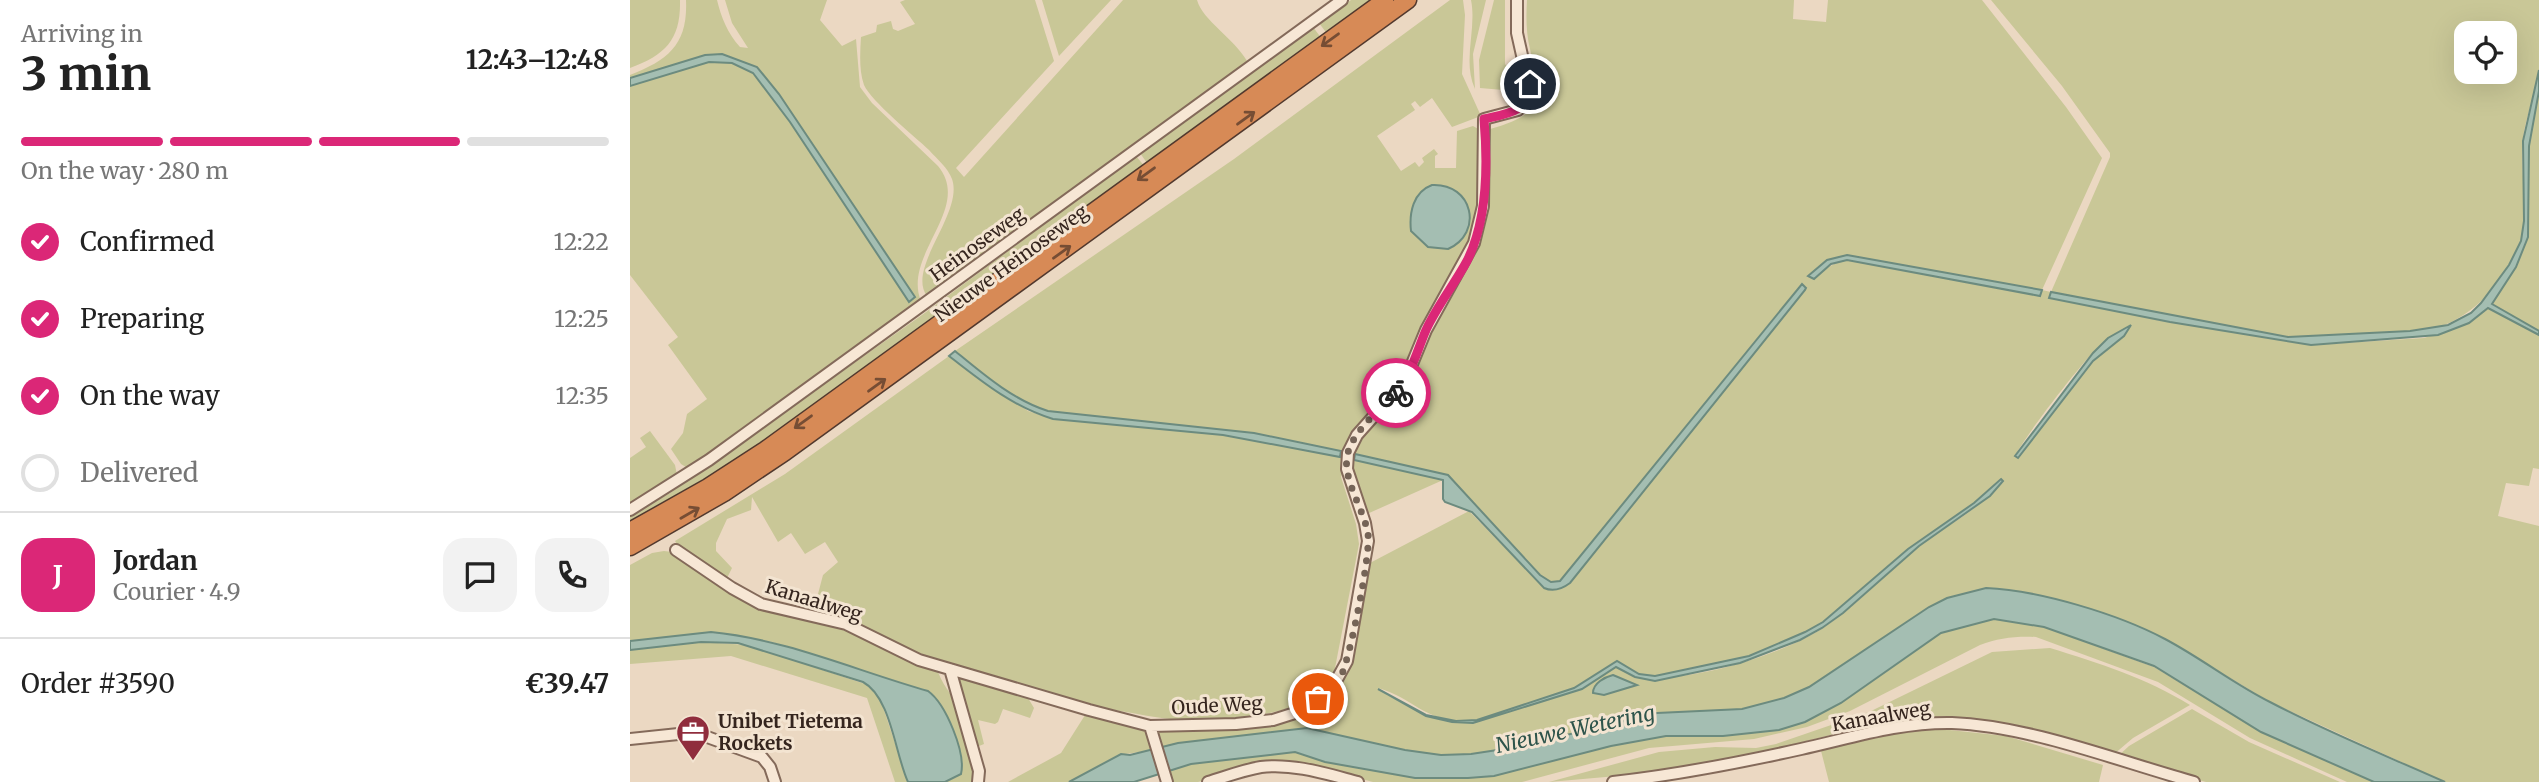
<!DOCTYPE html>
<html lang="en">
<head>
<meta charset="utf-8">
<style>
  :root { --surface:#fff; --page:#f2f2f2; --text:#222; --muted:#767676; --line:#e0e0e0; --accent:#db2777 }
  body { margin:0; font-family:Merriweather,serif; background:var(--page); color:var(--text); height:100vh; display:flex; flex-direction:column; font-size:26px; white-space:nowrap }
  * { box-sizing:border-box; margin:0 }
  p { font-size:23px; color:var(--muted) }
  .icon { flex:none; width:38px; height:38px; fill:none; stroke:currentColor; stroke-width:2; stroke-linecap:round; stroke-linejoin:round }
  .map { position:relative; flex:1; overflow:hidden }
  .sheet { display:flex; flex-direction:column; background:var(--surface); width:630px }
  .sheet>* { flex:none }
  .controls { position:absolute; left:1824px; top:21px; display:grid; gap:14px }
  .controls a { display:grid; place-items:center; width:63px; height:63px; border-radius:14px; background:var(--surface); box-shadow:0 7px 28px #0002; font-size:35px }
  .pin { position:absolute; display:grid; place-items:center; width:60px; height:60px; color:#fff; margin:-30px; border:4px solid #fff; border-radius:50%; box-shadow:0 2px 7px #0007 }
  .courier { position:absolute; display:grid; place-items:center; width:70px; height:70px; margin:-35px; border:5px solid #db2777; border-radius:50%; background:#fff; color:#222; box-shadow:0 2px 9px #0007 }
  .overview em { font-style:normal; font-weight:700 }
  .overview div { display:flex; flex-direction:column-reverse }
  .overview { display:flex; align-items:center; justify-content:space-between; height:119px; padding:0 21px }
  h1 { font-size:46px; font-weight:700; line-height:52px }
  .bar { display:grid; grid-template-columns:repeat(4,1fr); gap:10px 7px; align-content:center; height:84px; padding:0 21px }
  .bar i { height:9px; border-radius:5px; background:var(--line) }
  .bar .active { background:var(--accent) }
  .bar p { grid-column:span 4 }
  .line { display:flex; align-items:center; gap:18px; padding:0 21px; border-top:2px solid var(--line) }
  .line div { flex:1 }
  .round { display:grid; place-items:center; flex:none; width:74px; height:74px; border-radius:21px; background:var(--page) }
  ol { padding:0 21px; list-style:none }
  li { display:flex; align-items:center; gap:21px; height:77px }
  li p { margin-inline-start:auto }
  li .icon { padding:7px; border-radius:50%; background:var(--accent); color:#fff; stroke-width:4 }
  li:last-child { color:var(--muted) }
  li i { width:38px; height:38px; border:4px solid var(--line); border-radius:50% }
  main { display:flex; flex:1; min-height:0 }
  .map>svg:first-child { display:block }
  .green { fill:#c9c797; fill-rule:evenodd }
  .water { fill:#a4beb2; stroke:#6c8b7f; stroke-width:2 }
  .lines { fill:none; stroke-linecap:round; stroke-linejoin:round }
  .minor-casing { stroke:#846a5a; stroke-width:14 }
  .highway-casing { stroke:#52392e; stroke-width:19 }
  .minor { stroke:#f7e7d5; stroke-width:10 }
  .highway { stroke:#d78a56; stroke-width:16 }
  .oneway { stroke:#764d34 }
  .done { stroke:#756457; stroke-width:7; stroke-dasharray:0 12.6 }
  .route { stroke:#db2777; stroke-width:9 }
  .labels { text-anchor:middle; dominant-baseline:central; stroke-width:6; stroke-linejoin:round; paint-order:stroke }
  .street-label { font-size:19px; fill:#35251e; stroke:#f3e4d1 }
  .poi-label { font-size:19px; font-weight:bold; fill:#35251e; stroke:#f3e4d1; text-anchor:start }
  .water-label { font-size:21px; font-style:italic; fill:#2e544b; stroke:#f3e4d1 }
</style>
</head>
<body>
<main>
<section class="sheet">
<div class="overview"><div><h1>3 min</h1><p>Arriving in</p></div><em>12:43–12:48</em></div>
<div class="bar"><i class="active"></i><i class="active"></i><i class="active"></i><i></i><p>On the way · 280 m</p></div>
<ol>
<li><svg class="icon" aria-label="check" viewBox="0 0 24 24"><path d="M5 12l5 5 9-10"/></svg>Confirmed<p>12:22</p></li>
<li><svg class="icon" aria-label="check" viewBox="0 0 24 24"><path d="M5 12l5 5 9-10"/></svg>Preparing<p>12:25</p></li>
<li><svg class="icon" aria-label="check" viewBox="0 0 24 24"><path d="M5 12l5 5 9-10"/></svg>On the way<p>12:35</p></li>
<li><i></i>Delivered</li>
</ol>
<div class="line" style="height:126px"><b class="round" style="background:var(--accent);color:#fff">J</b><div><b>Jordan</b><p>Courier · 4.9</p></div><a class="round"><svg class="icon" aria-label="chat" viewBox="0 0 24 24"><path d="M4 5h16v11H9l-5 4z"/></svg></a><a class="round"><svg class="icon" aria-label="phone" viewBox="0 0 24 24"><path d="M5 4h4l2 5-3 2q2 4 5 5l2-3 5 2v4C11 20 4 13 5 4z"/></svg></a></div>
<div class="line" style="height:91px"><div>Order #3590</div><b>€39.47</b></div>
</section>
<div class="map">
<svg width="1909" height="782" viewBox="0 0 1909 782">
  <rect width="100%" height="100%" fill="#ebd8c2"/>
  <path class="green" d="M0 0H50C51 39 36 55 0 68Z
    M56 0H87C91 17 98 34 110 47L118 48 102 23 95 0H197L190 20 212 46 226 39 230 87 242 103 308 166C343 208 272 255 291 301L59 469 51 464 41 449 53 433 57 414 77 399 38 345 48 337 0 275V86L79 62 102 63 123 73 160 122 279 302 285 297 149 94 127 67 75 55 0 78V75C39 60 58 44 56 0Z
    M275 0H405L424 61 326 168 334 177 493 0H567C573 21 604 38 617 61L520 134 297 296C276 268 334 213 322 179 318 168 307 159 299 150 284 136 241 101 234 85 229 71 230 53 231 37L246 32 247 25 261 21 263 29 268 31 285 24 270 2Z
    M412 0H481L429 56Z
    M721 0H746L698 35 689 23Z
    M820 0H833L835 15 832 74 851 116 822 127 802 98 790 107 785 101 781 104 785 110 747 136 771 171 785 162 789 167 794 162 792 158 804 149 808 154 805 156V168H826L827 131 843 126 850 130V203L838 246 771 377 731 423 711 477 726 524 729 544 705 668 703 676 693 690 667 694 669 704C631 720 566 724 525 717 503 714 483 708 461 708L301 662 183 613 193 575 208 562 195 542 175 554 161 533 148 542 122 497 121 510 97 519 86 543V551L102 568 96 580 50 549 45 541 155 474 319 356 398 411 423 419 593 435 710 457 711 451 624 433 418 411C383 400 353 374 325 351L604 159ZM781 231 832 239 818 249 798 247Z
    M841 0H856L843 54 845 89C832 60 847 30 841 0Z
    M864 0H875V64L880 71 881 81 873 90 850 88 849 60Z
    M897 0H1164L1163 19 1196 22 1198 0H1352L1436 107 1472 158 1412 290 1421 292 1480 157V153L1432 86 1361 0H1909C1909 23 1909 48 1909 70 1906 93 1896 115 1893 138 1889 171 1900 209 1891 241 1880 279 1841 319 1803 329L1683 338 1658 337 1421 292 1527 320 1681 345 1794 338 1839 323 1858 308 1909 335V469L1903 468 1899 486 1876 483 1868 516 1909 526V782H1815L1640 702 1532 637 1470 613 1426 600 1393 592 1355 588 1317 598 1299 607 1179 687 1154 698 1112 709 1027 713 887 747 841 754 811 755 775 750 677 728 530 748 526 730 649 720 708 686 738 564 839 511 914 588 926 590 936 586 1176 288 1169 287 930 581 921 582 910 575 818 475 813 480 737 514 720 457 726 443 771 391 857 202 861 158 860 129C916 113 911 99 900 49 896 33 896 16 897 0ZM1836 33H1874V72H1836ZM1217 255 1411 291 1347 284 1216 260C1201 262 1192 275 1178 276ZM1494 336 1463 361 1396 447 1385 456C1393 439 1463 346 1478 339 1482 336 1490 336 1494 336ZM1371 479C1351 512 1314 525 1285 549 1254 574 1227 606 1193 628 1152 655 1047 688 1000 674 995 672 991 668 986 667L952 689 843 723 796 716 748 688C787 699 796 726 847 720L944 688 987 662 1009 674 1025 676 1119 656 1175 632 1193 622 1278 549 1344 503Z
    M683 27 692 39 519 166 510 153Z
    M1909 91V331L1862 304 1886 267 1898 237 1899 146Z
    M506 156 516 168 121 453 0 525V516L40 493 292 315Z
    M20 431 45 465 47 475 0 506V458L16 447 10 438Z
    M34 551 42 552 99 590 199 622 307 668C311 684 321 692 328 707 336 727 340 751 346 772L345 782H315L327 777 298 691 142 642 81 632 0 641V565L22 553Z
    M1364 619 1414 627 1524 667 1631 732 1744 782H1717L1620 738 1528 682 1406 637C1386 636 1368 638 1350 645L1220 711 1177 727 1124 739 1019 748 892 782H743L683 766 621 767 568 782H540L536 771 561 764 665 752 695 762 735 769 785 778 822 779 864 776 981 746 1036 736 1103 734 1192 713 1226 693 1311 633Z
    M71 642 118 645 241 686 251 701 278 782H265L237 698 101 656 0 664V650Z
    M1420 648C1469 663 1516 678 1560 705L1503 738 1483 755 1394 727 1318 716 1252 722 1145 749 1032 772 919 782 1029 752 1085 747 1126 748 1146 744 1239 712 1362 652Z
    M327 675 395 693 404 708 400 718 373 709 368 722 365 724 348 720 354 744 349 746 345 743Z
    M1562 709 1619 742 1710 782H1576L1487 757 1499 746Z
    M457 712 517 730 524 750 488 755 439 782H378L431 753Z
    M1310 729 1376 736 1473 765 1469 782H1199L1190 747 1239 736Z"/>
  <path class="water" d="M92 54 127 67 149 94 285 297 279 302 160 122 123 73 102 63 79 62 0 86V78L75 55Z
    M1909 70V91L1899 146 1898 237 1886 267 1862 304 1909 331V335L1858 308 1839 323 1808 335 1681 345 1540 322 1419 298 1421 292 1658 337 1780 331 1818 325 1841 313 1851 303 1879 265 1891 241 1894 221 1893 141Z
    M802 185C843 183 854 233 818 249L798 247 781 231C779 213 783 192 802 185Z
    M1217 255 1412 290 1410 296 1217 260 1201 264 1184 279 1178 276 1197 260Z
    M1172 284 1176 288 1175 290 940 583C932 589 923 592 914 588L842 512 815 502 813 499V480L724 460 725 454 818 475 910 575 921 582 930 581Z
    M1501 325 1494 336 1463 361 1388 458 1385 456 1463 353 1478 338Z
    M325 351C353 374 383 400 418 411L624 433 711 451 710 457 593 435 423 419C383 407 351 381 319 356Z
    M1371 479 1373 481 1360 496 1289 546 1213 613 1192 628 1170 640 1110 663 1025 681 1005 677 986 667 952 689 843 723 822 722 796 716 748 689 796 715 826 721 847 720 944 688 987 661 1009 674 1025 676 1119 656 1175 632 1193 622 1278 549 1344 503Z
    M1356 588C1408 590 1488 614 1535 639 1571 658 1604 684 1640 702 1697 732 1757 756 1815 782H1744L1631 732 1524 666 1414 627 1364 619 1311 633 1211 703 1175 722 1149 730 1093 736H1036L981 746 864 776 838 778H785L695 762 665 752 561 764 504 782H439L491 754 500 755 548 743 677 728 775 750 811 755 841 754 887 747 1027 713 1112 709 1154 698 1179 687 1299 607 1317 598Z
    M81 632C155 639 227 671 298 691 316 704 336 753 331 774L315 782H278C265 754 261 697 233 682L108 643 71 642 0 650V641Z
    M983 675 1007 685 974 695 963 693C963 683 975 677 983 675Z"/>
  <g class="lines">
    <g class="minor-casing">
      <path id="minor" d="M0 510 79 460 712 0
        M46 550 102 588 131 604 216 624 289 660 459 710 520 726 606 724 643 720 665 713 701 690 717 661 738 541 735 523 717 469 718 453 727 435 775 381 796 330 844 243 853 206 854 119 888 110 895 104 900 91 887 33V0
        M320 669 349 771 348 782
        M520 726 537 782
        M0 739 58 733 69 734 132 757 140 767 145 782
        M578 782C595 777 613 770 631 767 663 763 697 774 728 782
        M983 782C1046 775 1108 763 1171 749 1221 738 1270 722 1322 723 1400 726 1488 761 1564 782"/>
    </g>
    <g class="highway-casing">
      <path id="highway" d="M0 531 78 487 135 450 755 0
        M0 547 94 493 155 452 778 0"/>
    </g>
    <use href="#minor" class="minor"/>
    <use href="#highway" class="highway"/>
  </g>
  <defs><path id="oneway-shaft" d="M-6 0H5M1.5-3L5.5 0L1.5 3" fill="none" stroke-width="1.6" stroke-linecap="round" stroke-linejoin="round" transform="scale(1.75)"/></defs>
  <g class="oneway">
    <use href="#oneway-shaft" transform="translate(700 40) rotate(144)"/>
    <use href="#oneway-shaft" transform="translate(616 118) rotate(-36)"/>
    <use href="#oneway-shaft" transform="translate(516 174) rotate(144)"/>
    <use href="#oneway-shaft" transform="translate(432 252) rotate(-36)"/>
    <use href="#oneway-shaft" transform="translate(247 385) rotate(-36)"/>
    <use href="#oneway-shaft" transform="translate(173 422) rotate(144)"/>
    <use href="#oneway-shaft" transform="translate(60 513) rotate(-30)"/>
  </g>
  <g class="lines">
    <path class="done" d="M688 699C698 693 706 687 711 676 720 658 741 554 738 534 734 509 713 481 717 456 723 430 749 411 766 393"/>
    <path class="route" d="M766 393C781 375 787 351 796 330 807 306 824 285 837 261 858 219 858 165 854 119 875 114 901 112 900 84"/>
  </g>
  <defs>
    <g id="office-pin" transform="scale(1.75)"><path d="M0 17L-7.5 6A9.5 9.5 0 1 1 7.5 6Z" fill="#902d3d" stroke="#f3e4d1"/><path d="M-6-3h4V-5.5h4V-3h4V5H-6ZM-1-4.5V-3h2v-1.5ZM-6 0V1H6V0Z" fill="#fff"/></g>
  </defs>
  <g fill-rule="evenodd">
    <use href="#office-pin" x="63" y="732"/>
  </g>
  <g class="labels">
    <g class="street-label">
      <text transform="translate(347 244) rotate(-36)">Heinoseweg</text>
      <text transform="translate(381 263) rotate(-36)">Nieuwe Heinoseweg</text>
      <text transform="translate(184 600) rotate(17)">Kanaalweg</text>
      <text transform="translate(587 705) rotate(-3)">Oude Weg</text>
      <text transform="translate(1251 716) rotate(-10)">Kanaalweg</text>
    </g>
    <g class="poi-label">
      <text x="88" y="721">Unibet Tietema<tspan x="88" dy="22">Rockets</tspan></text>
    </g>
    <g class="water-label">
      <text transform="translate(945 729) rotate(-12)">Nieuwe Wetering</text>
    </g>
  </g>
</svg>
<div class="controls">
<a><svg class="icon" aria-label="locate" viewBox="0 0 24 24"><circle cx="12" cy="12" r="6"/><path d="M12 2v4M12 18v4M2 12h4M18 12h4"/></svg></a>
</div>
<div class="pin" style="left:688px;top:699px;background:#ea580c"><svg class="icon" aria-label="bag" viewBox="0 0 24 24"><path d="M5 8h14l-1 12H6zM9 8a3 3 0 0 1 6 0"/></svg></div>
<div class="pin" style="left:900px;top:84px;background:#1f2937"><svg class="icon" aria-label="home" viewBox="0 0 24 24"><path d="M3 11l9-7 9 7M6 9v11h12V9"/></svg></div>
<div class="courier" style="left:766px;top:393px"><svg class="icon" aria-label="bike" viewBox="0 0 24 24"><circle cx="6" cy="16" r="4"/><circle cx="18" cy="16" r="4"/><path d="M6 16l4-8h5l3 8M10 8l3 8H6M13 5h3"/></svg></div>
</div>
</main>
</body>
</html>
